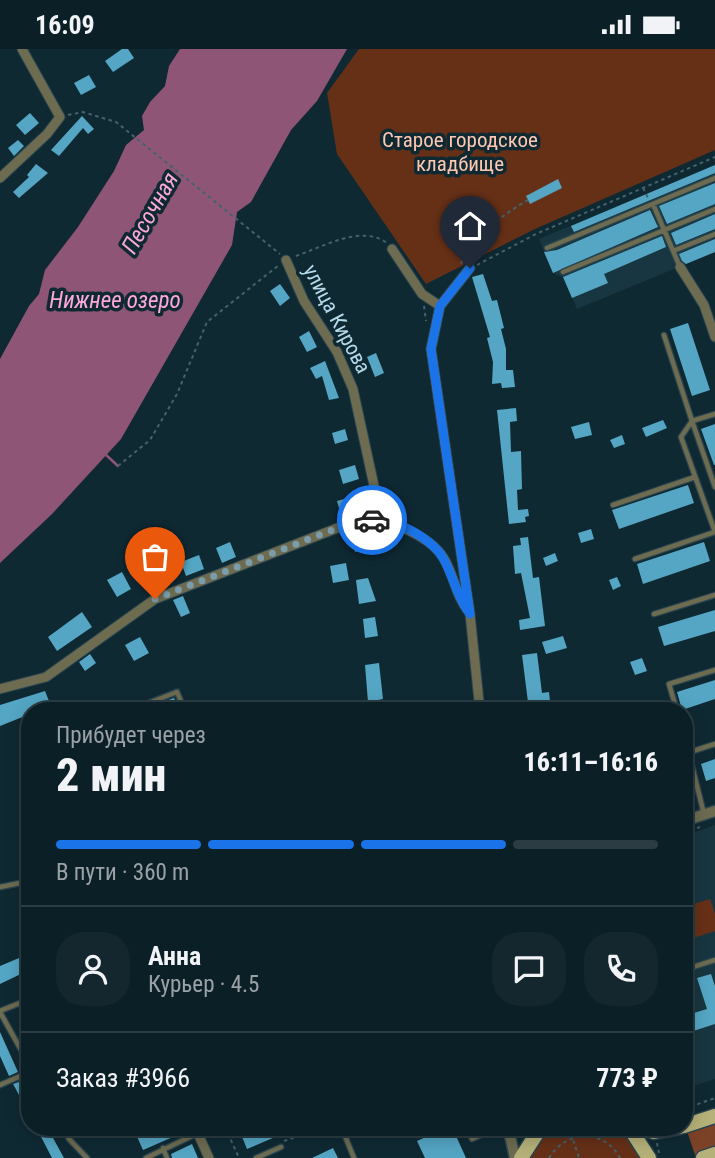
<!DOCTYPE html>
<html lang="ru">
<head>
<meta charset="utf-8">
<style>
  :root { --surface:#0b1f26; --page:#14272e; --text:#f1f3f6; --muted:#9aa2a7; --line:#2b3d43; --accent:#1a73e8 }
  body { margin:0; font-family:"Roboto Condensed",sans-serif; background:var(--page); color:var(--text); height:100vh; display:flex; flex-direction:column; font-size:26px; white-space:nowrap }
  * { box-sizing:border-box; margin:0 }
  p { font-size:23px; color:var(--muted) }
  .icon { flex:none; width:38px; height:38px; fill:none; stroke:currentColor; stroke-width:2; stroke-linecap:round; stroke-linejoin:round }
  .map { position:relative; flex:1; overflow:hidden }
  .panel { position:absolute; left:21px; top:653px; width:672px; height:434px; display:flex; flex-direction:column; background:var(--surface); border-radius:28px; box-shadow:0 4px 18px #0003,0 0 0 2px var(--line) }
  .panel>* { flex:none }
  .pin { position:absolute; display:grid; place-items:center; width:60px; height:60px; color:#fff; margin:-72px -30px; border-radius:50% 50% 50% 0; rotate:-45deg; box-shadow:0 0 7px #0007 }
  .pin .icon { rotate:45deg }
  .courier { position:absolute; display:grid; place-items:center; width:70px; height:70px; margin:-35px; border:5px solid #1a73e8; border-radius:50%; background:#fff; color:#222; box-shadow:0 2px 9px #0007 }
  .overview em { font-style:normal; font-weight:800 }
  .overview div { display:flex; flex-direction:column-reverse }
  .overview { display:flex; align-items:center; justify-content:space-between; height:119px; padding:0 35px }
  h1 { font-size:46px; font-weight:800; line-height:52px }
  .bar { display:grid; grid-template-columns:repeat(4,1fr); gap:10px 7px; align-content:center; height:84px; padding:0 35px }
  .bar i { height:9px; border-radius:5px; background:var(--line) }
  .bar .on { background:var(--accent) }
  .bar p { grid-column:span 4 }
  .line { display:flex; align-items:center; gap:18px; padding:0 35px; border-top:2px solid var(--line) }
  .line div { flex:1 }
  .round { display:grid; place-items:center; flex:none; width:74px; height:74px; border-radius:28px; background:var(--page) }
  .status { display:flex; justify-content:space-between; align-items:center; height:49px; padding:0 35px; background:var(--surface); direction:ltr }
  .status svg { height:19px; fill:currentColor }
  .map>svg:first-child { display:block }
  .built { fill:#183641 }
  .green { fill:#663017 }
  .forest { fill:#7c4228 }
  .water { fill:#8f5577 }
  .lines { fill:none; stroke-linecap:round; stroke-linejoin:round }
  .stream { stroke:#8f5577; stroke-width:2.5 }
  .building { fill:#54a6c4 }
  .service-casing { stroke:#2a4550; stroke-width:7 }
  .minor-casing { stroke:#2a4550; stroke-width:11 }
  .tertiary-casing { stroke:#2a4550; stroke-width:13 }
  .primary-casing { stroke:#2a4550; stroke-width:17 }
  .path { stroke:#44626e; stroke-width:2; stroke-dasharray:3.5 3.5; stroke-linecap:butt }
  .service { stroke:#6d6b50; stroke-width:4.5 }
  .minor { stroke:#6d6b50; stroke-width:9 }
  .tertiary { stroke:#6d6b50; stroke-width:10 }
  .primary { stroke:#b5b179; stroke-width:14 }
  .done { stroke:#7b9dab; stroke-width:7; stroke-dasharray:0 12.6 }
  .route { stroke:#1a73e8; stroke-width:9 }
  .labels { text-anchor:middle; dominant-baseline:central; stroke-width:7; stroke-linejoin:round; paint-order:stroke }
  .park-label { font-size:21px; fill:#fec7af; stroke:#0f2933 }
  .street-label { font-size:21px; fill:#b5dbeb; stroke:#0f2933 }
  .water-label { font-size:23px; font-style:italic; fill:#fea8da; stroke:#0f2933 }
</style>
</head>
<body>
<div class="status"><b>16:09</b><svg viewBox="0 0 49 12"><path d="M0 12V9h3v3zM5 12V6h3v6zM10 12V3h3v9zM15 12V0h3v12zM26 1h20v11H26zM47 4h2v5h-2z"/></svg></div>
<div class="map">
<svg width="715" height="1109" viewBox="0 0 715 1109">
  <rect width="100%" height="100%" fill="#0f2933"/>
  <path class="built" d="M715 116V203L577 260 564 229 553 224 539 190Z
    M179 638 189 661 118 662Z
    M715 776V1030L684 1040V787Z"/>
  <path class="green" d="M359 0H715V101L535 180 426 235 337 105 327 44Z
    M710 850 715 865V882L684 892V858Z
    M554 1078C590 1078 625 1067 640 1109H529L540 1089Z"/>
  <path class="forest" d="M715 1073V1098L695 1106 687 1082Z"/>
  <path class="water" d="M180 0H347L317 52 291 81 251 153 237 163 232 196 121 390 52 465 0 514V310L29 257 39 245 45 221 78 178 114 122 126 96 144 81 142 67 150 53 165 37 169 17Z"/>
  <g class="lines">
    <path class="stream" d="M105 405 118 417"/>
  </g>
  <path class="building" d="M122 0H128L134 9 113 23 105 12Z
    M89 26 96 38 81 46 74 34Z
    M30 64 39 74 25 86 16 76Z
    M82 67 94 80 88 85 83 79 59 107 51 101Z
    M18 91 24 97 14 107 8 99Z
    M36 115 48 124 19 149 13 143 29 128 27 126Z
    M715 116V124L574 183 571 177Z
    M558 130 562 139 530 155 526 147Z
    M715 134V155L667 175 659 157Z
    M650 161 658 178 553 224 544 203 557 201Z
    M715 165V180L676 196 671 184Z
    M662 187 666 198 604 225 608 234 572 249 563 228Z
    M715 190V203L686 215 682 212 679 205Z
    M483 225 492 252 497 251 504 279 501 280 506 300V321H513L515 338 502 339 501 334 492 335 493 313 487 289 490 288 472 228Z
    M280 235 290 249 280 257 270 242Z
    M688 274 710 341 692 347 670 280Z
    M309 282 317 298 307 303 299 288Z
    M376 304 384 324 375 328 367 308Z
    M325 312 339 349 329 351 322 327 316 330 310 319Z
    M516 359 517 372 510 373 511 403 521 402 522 440 517 441 518 461 528 460 529 467 525 468 526 473 509 475 497 361Z
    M663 371 667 379 646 388 642 379Z
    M589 373 592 386 575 390 571 378Z
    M715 375V416H714L701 380Z
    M345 380 348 391 335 395 332 384Z
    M622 386 625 395 614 399 610 391Z
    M355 416 359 430 343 435 339 421Z
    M688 436 694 454 619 480 612 461Z
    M359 446 362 460 341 466 337 452Z
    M591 480 594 490 581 494 578 484Z
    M362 483 366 501 355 503 351 485Z
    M528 488 533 529 539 528 545 577 520 581 519 571 530 569 521 524 515 525 513 497 521 496 520 489Z
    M230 493 236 508 222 514 216 499Z
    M704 493 710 512 643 535 637 515Z
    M555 504 558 512 546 517 543 509Z
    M199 506 204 520 186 527 181 513Z
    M346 514 349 531 333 534 330 517Z
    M122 523 131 540 117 548 107 531Z
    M617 528 621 537 613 541 609 531Z
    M368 529 376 552 359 555 356 531Z
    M183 547 190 564 181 568 173 551Z
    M715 561V582L664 597 658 578Z
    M82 563 92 578 57 602 48 588Z
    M375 568 378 587 365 589 363 570Z
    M563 587 567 599 546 605 542 593Z
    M140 588 149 604 134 612 125 596Z
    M537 604 542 644 549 643 551 661H529L522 606Z
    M90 605 96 614 85 622 79 613Z
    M642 609 647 622 635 626 630 613Z
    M379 614 383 650 368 653 365 616Z
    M715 631V650L682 661 677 643Z
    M45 642 51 657 30 662V665L0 677V656Z
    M174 649 179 662H143V661Z
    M715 710V729L706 732 701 715Z
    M19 909 25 923 0 935V917Z
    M711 925 715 937V975L684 985V967L707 960 697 929Z
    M0 983 18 1023 9 1027 0 1007Z
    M22 1032 30 1045V1066L13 1035Z
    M36 1078H47L64 1109H52Z
    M141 1078H188L189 1081 143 1101 134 1081Z
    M238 1078H299L247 1100Z
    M448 1078H452L466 1109H425L417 1092Z
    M192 1095 198 1109H172L171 1105Z
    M333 1099 338 1109H312Z"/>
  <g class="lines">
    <g class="service-casing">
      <path id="service" d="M653 155 680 218
        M547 199 715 129
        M673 202 715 185
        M563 223 715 160
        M715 365 692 372 715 438
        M613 456 695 428
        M635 510 715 483 681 388 692 372 664 286
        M654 565 715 546
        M128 662 177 643 185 662
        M677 662 669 635 715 621
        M684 685 704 765
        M690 703 715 695
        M0 838 30 832
        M684 921 715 911
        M0 962 30 950
        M0 963 30 1017
        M0 1036 30 1023
        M64 1078 69 1090 87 1109
        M467 1078 472 1090 498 1078
        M343 1082 354 1109
        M163 1099 167 1109
        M146 1109 198 1084
        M256 1109 281 1098"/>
    </g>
    <g class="minor-casing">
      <path id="minor" d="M0 129 47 85 60 68 22 0
        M392 200 422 245 440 257
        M286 211 304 252 337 303 353 340 381 469
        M680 218 704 256 715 288
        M470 219 440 257 431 300 470 565 480 662
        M381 469C401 478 430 488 443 508 454 525 455 546 469 563
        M0 640 46 628 155 550 345 476 381 469
        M195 1078 209 1109"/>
    </g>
    <g class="tertiary-casing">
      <path id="tertiary" d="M684 772 715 762
        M508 1078 515 1109
        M516 1078H528"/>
    </g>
    <g class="primary-casing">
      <path id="primary" d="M684 1077 715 1067
        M629 1078 649 1109
        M638 1078 654 1083 680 1078
        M521 1109 541 1078
        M703 1109 715 1105"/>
    </g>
    <path class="path" d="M68 66 83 63 116 73 280 205
      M643 139 648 149
      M296 207C323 198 361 175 387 194
      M461 215C466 192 508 162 528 151
      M477 216 536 185 715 108
      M424 257 426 272
      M118 417 150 391 177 345 207 273 279 216
      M684 784 700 778
      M684 1060 715 1049
      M225 1078 239 1109
      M569 1078 579 1109
      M284 1092 315 1082 335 1085
      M657 1094 659 1104
      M549 1109C566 1081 604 1079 620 1109"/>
    <use href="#service" class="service"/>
    <use href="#minor" class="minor"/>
    <use href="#tertiary" class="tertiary"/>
    <use href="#primary" class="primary"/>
  </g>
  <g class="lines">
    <path class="done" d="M155 550 345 476 372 471"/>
    <path class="route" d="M372 471C393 467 433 491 443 509 454 528 456 547 470 565L431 300 440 257 470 219"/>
  </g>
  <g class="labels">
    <g class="park-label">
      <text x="460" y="91">Старое городское<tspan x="460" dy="24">кладбище</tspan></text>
    </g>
    <g class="street-label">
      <text transform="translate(337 270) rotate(62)">улица Кирова</text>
    </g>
    <g class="water-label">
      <text transform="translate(150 164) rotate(-60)">Песочная</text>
      <text x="115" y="251">Нижнее озеро</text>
    </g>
  </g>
</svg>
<div class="pin" style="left:155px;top:550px;background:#ea580c"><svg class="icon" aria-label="bag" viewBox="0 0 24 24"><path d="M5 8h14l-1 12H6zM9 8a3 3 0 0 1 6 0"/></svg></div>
<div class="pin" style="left:470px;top:219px;background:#1f2937"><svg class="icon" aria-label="home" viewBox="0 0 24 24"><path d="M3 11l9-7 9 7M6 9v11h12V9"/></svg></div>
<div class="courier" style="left:372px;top:471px"><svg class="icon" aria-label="car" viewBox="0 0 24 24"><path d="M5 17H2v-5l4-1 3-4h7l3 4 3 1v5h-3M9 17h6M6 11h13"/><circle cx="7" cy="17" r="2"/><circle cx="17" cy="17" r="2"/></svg></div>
<section class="panel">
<div class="overview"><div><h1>2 мин</h1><p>Прибудет через</p></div><em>16:11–16:16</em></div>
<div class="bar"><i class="on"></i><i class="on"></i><i class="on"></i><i></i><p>В пути · 360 m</p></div>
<div class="line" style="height:126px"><a class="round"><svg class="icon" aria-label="person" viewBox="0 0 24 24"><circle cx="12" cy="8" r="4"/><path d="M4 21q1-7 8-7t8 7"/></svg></a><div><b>Анна</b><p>Курьер · 4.5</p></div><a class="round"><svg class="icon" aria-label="chat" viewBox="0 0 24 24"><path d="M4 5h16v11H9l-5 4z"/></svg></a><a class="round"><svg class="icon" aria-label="phone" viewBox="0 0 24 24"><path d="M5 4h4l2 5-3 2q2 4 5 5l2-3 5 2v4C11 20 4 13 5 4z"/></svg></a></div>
<div class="line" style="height:91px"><div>Заказ #3966</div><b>773 ₽</b></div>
</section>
</div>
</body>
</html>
